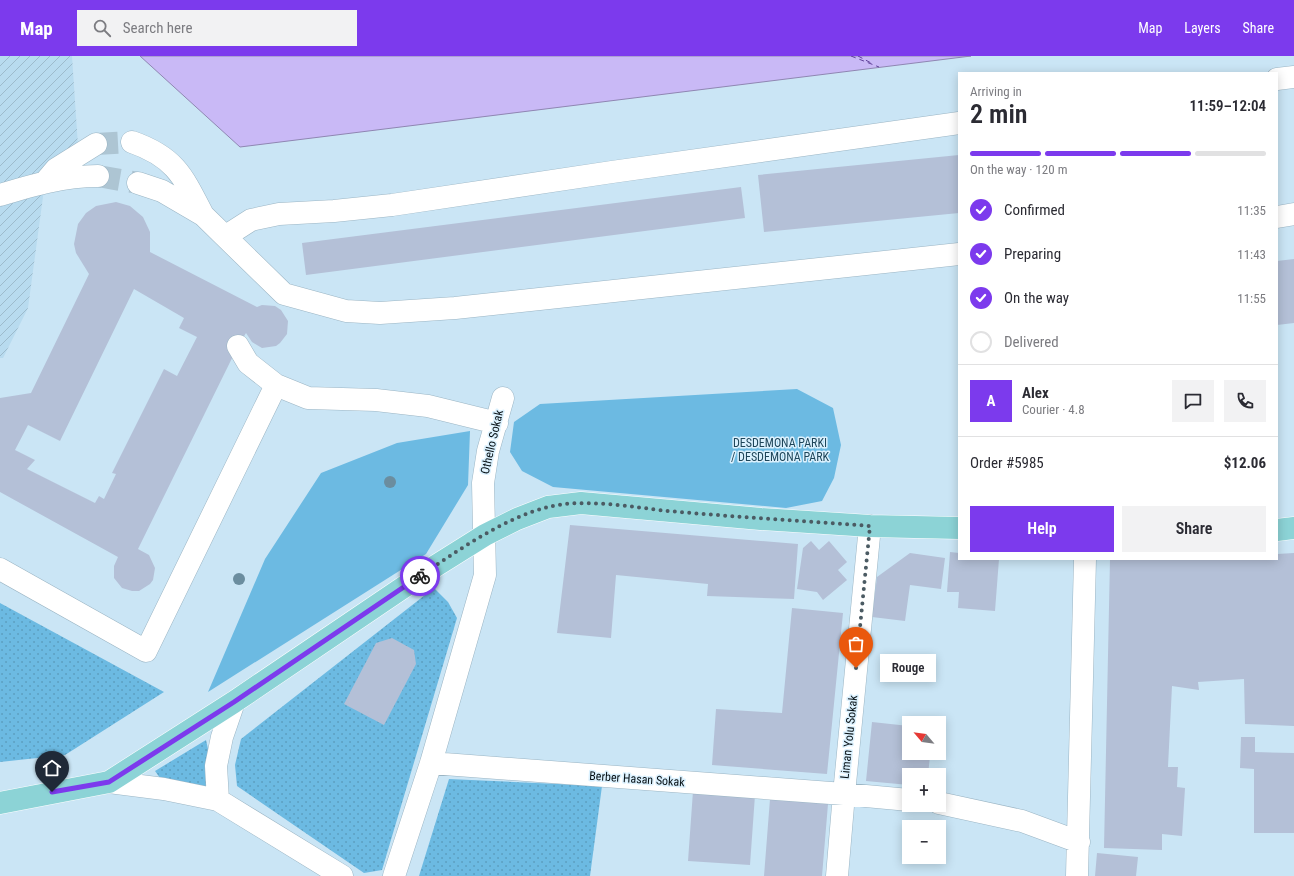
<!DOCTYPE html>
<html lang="en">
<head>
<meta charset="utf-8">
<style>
  :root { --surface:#fff; --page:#f2f2f3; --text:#2b2b33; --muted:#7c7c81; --line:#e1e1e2; --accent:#7c3aed }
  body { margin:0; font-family:"Roboto Condensed",sans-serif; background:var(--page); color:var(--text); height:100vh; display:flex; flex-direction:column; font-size:15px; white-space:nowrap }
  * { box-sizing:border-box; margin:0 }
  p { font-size:13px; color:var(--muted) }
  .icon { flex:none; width:22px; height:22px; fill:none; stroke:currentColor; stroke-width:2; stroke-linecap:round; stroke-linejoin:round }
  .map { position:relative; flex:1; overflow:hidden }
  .drawer { position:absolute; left:958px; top:16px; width:320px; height:488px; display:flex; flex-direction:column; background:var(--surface); border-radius:0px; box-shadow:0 2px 10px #0003 }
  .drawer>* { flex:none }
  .needle { width:26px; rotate:299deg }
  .fabs { position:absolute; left:902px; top:660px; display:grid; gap:8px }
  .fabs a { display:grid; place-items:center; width:44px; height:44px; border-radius:0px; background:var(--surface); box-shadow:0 2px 10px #0003; font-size:20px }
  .pin { position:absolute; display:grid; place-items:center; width:34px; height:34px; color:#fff; margin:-41px -17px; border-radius:50% 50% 50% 0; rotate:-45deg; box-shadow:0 0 4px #0007 }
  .pin .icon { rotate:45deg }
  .courier { position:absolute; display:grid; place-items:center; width:40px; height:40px; margin:-20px; border:3px solid #7c3aed; border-radius:50%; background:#fff; color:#222; box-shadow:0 1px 5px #0007 }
  .bubble { position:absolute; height:28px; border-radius:0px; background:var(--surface); box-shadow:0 2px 10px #0003; font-size:13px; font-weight:600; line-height:28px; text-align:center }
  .head em { font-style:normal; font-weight:600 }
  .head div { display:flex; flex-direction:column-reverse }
  .head { display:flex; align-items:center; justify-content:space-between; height:68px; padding:0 12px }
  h1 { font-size:26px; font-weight:600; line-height:30px }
  .bar { display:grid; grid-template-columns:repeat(4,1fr); gap:6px 4px; align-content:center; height:48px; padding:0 12px }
  .bar i { height:5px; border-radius:3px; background:var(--line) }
  .bar .selected { background:var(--accent) }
  .bar p { grid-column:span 4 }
  .line { display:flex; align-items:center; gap:10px; padding:0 12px; border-top:1px solid var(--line) }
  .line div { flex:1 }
  .round { display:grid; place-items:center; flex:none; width:42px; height:42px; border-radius:0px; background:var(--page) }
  ol { padding:0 12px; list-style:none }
  li { display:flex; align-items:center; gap:12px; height:44px }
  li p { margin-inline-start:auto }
  li .icon { padding:4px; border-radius:50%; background:var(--accent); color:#fff; stroke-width:4 }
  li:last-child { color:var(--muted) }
  li i { width:22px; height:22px; border:2px solid var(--line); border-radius:50% }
  .cta { display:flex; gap:8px; margin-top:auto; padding:8px 12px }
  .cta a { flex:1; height:46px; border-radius:0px; background:var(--accent); color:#fff; font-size:16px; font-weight:600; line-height:46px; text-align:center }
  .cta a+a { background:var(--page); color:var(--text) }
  header { display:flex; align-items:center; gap:24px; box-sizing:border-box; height:56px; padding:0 20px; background:var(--accent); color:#fff }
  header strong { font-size:19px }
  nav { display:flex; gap:22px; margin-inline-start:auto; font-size:14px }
  .search { width:280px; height:36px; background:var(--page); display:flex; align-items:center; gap:10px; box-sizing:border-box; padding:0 14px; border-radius:0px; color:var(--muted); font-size:15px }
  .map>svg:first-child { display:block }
  .industrial { fill:url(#industrial-furrows) }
  .grass { fill:url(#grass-dots) }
  .park { fill:#6cbae2 }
  .water { fill:#c9b9f6; stroke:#8f86b2 }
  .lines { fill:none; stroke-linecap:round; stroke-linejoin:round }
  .ferry { stroke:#61429a; stroke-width:1; stroke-dasharray:5 4; stroke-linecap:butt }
  .building { fill:#b4c0d7; fill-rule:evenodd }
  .minor-tunnel { stroke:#adc5d3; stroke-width:22; stroke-dasharray:22 11; stroke-linecap:butt }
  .minor-casing { stroke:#9bb5c4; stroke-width:23 }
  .major-casing { stroke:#fff; stroke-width:23 }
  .minor { stroke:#fff; stroke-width:22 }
  .major { stroke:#8cd3d6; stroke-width:22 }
  .tree { fill:#6b8d9f }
  .done { stroke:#4b5b63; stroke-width:4; stroke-dasharray:0 7.2 }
  .route { stroke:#7c3aed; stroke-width:5 }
  .labels { text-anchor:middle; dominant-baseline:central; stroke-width:3; stroke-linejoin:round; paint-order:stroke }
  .street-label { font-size:12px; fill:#071015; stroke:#dbf1fe }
  .park-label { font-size:12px; fill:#1e4559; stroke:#dbf1fe }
</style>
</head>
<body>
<header>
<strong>Map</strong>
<div class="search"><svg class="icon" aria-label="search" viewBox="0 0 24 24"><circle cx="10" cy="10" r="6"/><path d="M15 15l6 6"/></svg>Search here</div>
<nav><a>Map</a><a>Layers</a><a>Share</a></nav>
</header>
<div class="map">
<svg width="1294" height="820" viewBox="0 0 1294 820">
  <defs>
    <pattern id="industrial-furrows" width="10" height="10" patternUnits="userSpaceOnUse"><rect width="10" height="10" fill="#b8dbef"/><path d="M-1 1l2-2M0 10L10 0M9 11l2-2" fill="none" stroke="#9dbbcc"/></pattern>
    <pattern id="grass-dots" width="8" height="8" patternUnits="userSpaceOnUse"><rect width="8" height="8" fill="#6cbae2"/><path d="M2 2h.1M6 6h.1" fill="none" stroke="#5c9fc1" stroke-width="1.8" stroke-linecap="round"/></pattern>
  </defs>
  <rect width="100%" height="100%" fill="#cae5f5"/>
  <path class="industrial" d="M0 0H72L80 120 45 126 28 252 3 302H0Z"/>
  <path class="grass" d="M434 532 448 546 457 562 382 814 364 817 237 730 235 709 241 683Z
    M0 547 164 636 65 699 0 706Z
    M206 684 208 693V730L199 731 160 722 155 715Z
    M449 723 602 730 590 820H419Z"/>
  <path class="park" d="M797 333 833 352 841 389 834 422 822 445 786 452 553 431 522 415 510 396 514 366 540 348Z
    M470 375 468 429 426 498 208 636 265 503 321 417 397 387Z"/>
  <path class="water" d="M140 0H971L240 91Z"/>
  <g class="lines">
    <path class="ferry" d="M851 0 879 11
      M858 0 873 8"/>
  </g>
  <path class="building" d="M959 99V157L764 176 758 119Z
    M741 131 745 162 306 219 302 187Z
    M116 146 130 150 143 161 150 176V196L257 251 262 249 275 250 281 254 288 265 287 278 280 287 276 290 262 292 252 286 246 277 238 290 138 493 149 499 155 512 153 524 150 528 139 535H132L122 532 114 522V510L118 501 0 436V342L31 337 89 218 76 197 74 188 78 168 86 157 96 150ZM134 233 184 262 179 272 197 281 177 320 164 313 112 417 116 418 104 443 99 440 95 447 27 413 35 404 15 394 28 369 60 385Z
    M1294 203V267L1277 269V205Z
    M570 469 798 488 794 543 707 540 708 528 616 519 611 582 557 577Z
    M811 485 819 494 829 485 847 506 838 514 847 524 823 544 817 536 797 533 803 492Z
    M950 496 959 497V503H999L995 555 958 552 959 536H947Z
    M910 497 945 502 941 533 910 529 905 565 872 561 877 521Z
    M1294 497V670L1245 668 1244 623 1198 626 1199 634 1172 630 1168 711H1178L1177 731 1185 732 1182 780 1162 778V794L1104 792 1110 503H1277V498Z
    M792 552 843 557 827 718 712 709 716 653 782 657Z
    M392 582 414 594 416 608 384 669 344 648 376 587Z
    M872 666 909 670V697L930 700 928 719H909V729L866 725Z
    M1241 681H1255V696L1294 697V777H1254V713L1240 712Z
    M693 735 755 739 750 809 688 805Z
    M770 743 828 748 822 820H764Z
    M1097 797 1138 801 1136 820H1095Z"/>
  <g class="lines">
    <path class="minor-tunnel" d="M96 88 132 86
      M98 120 138 127"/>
    <g class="minor-casing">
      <path id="minor" d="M1277 23 1294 21
        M132 86C175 101 183 120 203 159
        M45 126 56 113 96 88
        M138 127 162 135 203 159 284 238 346 255 380 257 455 252 959 198
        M0 139C33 129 64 120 98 120
        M1277 161 1294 158
        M226 180 251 164 279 158 334 155 392 149 612 116 959 67
        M238 290 248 307 276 329 308 342 376 344 428 350 497 367
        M0 513 146 595 276 329
        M431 707 844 738 909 744
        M109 726 164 733 218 744 342 820
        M218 744 216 710 222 681 234 646
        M939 747 1022 765 1079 786
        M394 820 431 707 485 519 483 427 488 395 503 342
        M837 820 844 738 870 470
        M1077 820 1085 503"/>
    </g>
    <g class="major-casing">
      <path id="major" d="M1277 474 1294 472
        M0 747 109 726 234 646 426 516 485 479 517 463 548 451 581 447 761 463 870 470 959 472"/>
    </g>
    <use href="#minor" class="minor"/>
    <use href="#major" class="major"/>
  </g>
  <g class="tree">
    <circle cx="390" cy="426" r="6"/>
    <circle cx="239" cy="523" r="6"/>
  </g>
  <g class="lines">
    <path class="done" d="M420 520C457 495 504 462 548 451 584 442 631 451 668 455 736 461 803 465 870 470L856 612"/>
    <path class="route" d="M52 736 109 726 234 646 420 520"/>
  </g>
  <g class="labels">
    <g class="street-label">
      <text transform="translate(492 386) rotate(-77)">Othello Sokak</text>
      <text transform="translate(849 681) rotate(-84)">Liman Yolu Sokak</text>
      <text transform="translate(637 723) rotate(4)">Berber Hasan Sokak</text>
    </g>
    <g class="park-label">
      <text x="780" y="387">DESDEMONA PARKI<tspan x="780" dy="14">/ DESDEMONA PARK</tspan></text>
    </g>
  </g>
</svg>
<div class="fabs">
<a><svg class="needle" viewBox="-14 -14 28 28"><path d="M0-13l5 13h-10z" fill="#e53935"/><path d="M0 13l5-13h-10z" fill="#7c7c81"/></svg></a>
<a>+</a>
<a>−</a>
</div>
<div class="pin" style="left:856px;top:612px;background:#ea580c"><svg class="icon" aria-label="bag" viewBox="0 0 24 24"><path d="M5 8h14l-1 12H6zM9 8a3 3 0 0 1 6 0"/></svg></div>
<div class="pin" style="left:52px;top:736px;background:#1f2937"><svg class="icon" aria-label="home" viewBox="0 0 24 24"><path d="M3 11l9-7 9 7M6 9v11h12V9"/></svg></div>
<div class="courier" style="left:420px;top:520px"><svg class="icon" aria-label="bike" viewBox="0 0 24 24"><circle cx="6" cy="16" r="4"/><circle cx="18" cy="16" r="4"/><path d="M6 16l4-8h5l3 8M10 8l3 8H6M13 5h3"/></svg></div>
<div class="bubble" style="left:880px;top:598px;width:56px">Rouge</div>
<section class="drawer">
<div class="head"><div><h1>2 min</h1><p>Arriving in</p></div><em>11:59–12:04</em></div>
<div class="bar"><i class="selected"></i><i class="selected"></i><i class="selected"></i><i></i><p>On the way · 120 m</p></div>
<ol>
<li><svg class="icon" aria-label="check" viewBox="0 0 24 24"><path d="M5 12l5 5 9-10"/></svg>Confirmed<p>11:35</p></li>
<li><svg class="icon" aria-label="check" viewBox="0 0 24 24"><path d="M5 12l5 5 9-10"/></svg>Preparing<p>11:43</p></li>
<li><svg class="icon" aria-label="check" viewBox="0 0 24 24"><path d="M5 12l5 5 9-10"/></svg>On the way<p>11:55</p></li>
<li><i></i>Delivered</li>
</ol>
<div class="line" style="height:72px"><b class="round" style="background:var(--accent);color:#fff">A</b><div><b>Alex</b><p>Courier · 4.8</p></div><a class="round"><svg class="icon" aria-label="chat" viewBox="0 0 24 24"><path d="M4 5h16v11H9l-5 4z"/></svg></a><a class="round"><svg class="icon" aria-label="phone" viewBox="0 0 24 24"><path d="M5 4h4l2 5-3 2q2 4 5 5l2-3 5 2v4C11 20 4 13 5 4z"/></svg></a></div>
<div class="line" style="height:52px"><div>Order #5985</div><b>$12.06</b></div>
<div class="cta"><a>Help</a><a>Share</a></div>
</section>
</div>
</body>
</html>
